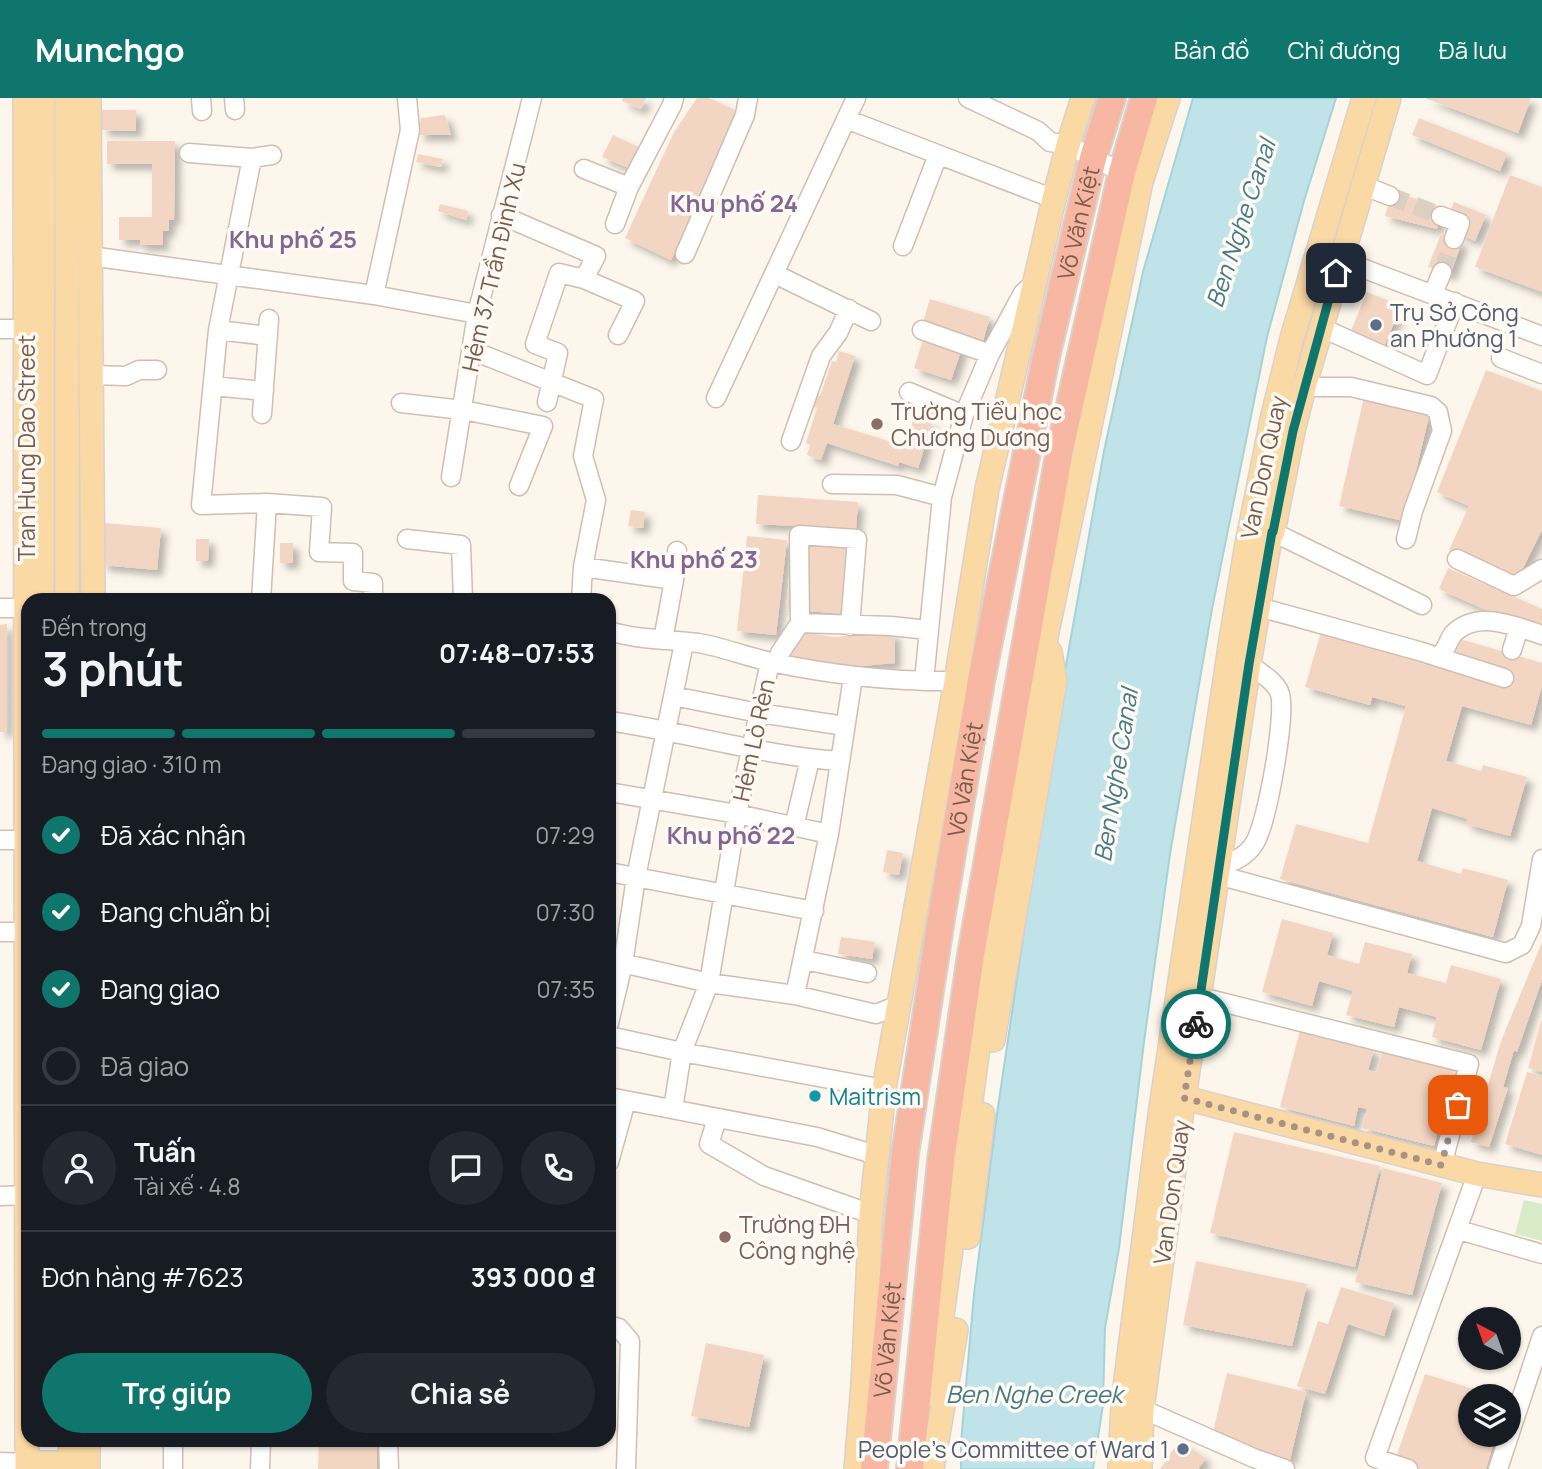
<!DOCTYPE html>
<html lang="vi">
<head>
<meta charset="utf-8">
<style>
  :root { --surface:#171b24; --page:#242831; --text:#f1f3f6; --muted:#9ea1a6; --line:#363941; --accent:#0f766e }
  body { margin:0; font-family:Manrope,sans-serif; background:var(--page); color:var(--text); height:100vh; display:flex; flex-direction:column; font-size:26px; white-space:nowrap }
  * { box-sizing:border-box; margin:0 }
  p { font-size:23px; color:var(--muted) }
  .icon { flex:none; width:38px; height:38px; fill:none; stroke:currentColor; stroke-width:2; stroke-linecap:round; stroke-linejoin:round }
  .map { position:relative; flex:1; overflow:hidden }
  .side { position:absolute; left:21px; top:495px; width:595px; height:854px; display:flex; flex-direction:column; background:var(--surface); border-radius:21px; box-shadow:0 2px 5px #0004 }
  .side>* { flex:none }
  .needle { width:46px; rotate:319deg }
  .buttons { position:absolute; left:1458px; top:1209px; display:grid; gap:14px }
  .buttons a { display:grid; place-items:center; width:63px; height:63px; border-radius:50%; background:var(--surface); box-shadow:0 2px 5px #0004; font-size:35px }
  .pin { position:absolute; display:grid; place-items:center; width:60px; height:60px; color:#fff; margin:-30px; border-radius:14px; box-shadow:0 4px 10px #0006 }
  .courier { position:absolute; display:grid; place-items:center; width:70px; height:70px; margin:-35px; border:5px solid #0f766e; border-radius:50%; background:#fff; color:#222; box-shadow:0 2px 9px #0007 }
  .head em { font-style:normal; font-weight:700 }
  .head div { display:flex; flex-direction:column-reverse }
  .head { display:flex; align-items:center; justify-content:space-between; height:119px; padding:0 21px }
  h1 { font-size:46px; font-weight:700; line-height:52px }
  .bar { display:grid; grid-template-columns:repeat(4,1fr); gap:10px 7px; align-content:center; height:84px; padding:0 21px }
  .bar i { height:9px; border-radius:5px; background:var(--line) }
  .bar .active { background:var(--accent) }
  .bar p { grid-column:span 4 }
  .line { display:flex; align-items:center; gap:18px; padding:0 21px; border-top:2px solid var(--line) }
  .line div { flex:1 }
  .round { display:grid; place-items:center; flex:none; width:74px; height:74px; border-radius:37px; background:var(--page) }
  ol { padding:0 21px; list-style:none }
  li { display:flex; align-items:center; gap:21px; height:77px }
  li p { margin-inline-start:auto }
  li .icon { padding:7px; border-radius:50%; background:var(--accent); color:#fff; stroke-width:4 }
  li:last-child { color:var(--muted) }
  li i { width:38px; height:38px; border:4px solid var(--line); border-radius:50% }
  .primary-button { display:flex; gap:14px; margin-top:auto; padding:14px 21px }
  .primary-button a { flex:1; height:80px; border-radius:42px; background:var(--accent); color:#fff; font-size:28px; font-weight:700; line-height:80px; text-align:center }
  .primary-button a+a { background:var(--page); color:var(--text) }
  header { display:flex; align-items:center; gap:42px; box-sizing:border-box; height:98px; padding:0 35px; background:var(--accent); color:#fff }
  header strong { font-size:33px }
  nav { display:flex; gap:38px; margin-inline-start:auto; font-size:24px }
  .map>svg:first-child { display:block }
  .green { fill:#d8ecc9 }
  .water { fill:#bfe3e8; stroke:#a5d3da; stroke-width:2 }
  .building { fill:#f3d5c3; filter:url(#shadow) }
  .lines { fill:none; stroke-linecap:round; stroke-linejoin:round }
  .minor-tunnel { stroke:#dcd0c4; stroke-width:18; stroke-dasharray:18 9; stroke-linecap:butt }
  .minor-casing { stroke:#d1beb0; stroke-width:21 }
  .major-casing { stroke:#dad1cd; stroke-width:26 }
  .highway-casing { stroke:#dad1cd; stroke-width:30 }
  .minor { stroke:#fff; stroke-width:18 }
  .major { stroke:#fbd9a5; stroke-width:23 }
  .highway { stroke:#f7b7a3; stroke-width:26 }
  .done { stroke:#a89285; stroke-width:7; stroke-dasharray:0 12.6 }
  .route { stroke:#0f766e; stroke-width:9 }
  .service-dot { fill:#5c6f8a; stroke:#fffaf3; stroke-width:2.5 }
  .education-dot { fill:#8d6e63; stroke:#fffaf3; stroke-width:2.5 }
  .culture-dot { fill:#0f9aa8; stroke:#fffaf3; stroke-width:2.5 }
  .labels { text-anchor:middle; dominant-baseline:central; stroke-width:7; stroke-linejoin:round; paint-order:stroke }
  .street-label { font-size:23px; fill:#7a5c4d; stroke:#fffaf3 }
  .service-label { font-size:23px; fill:#4e5e75; stroke:#fffaf3; text-anchor:start }
  .education-label { font-size:23px; fill:#785e54; stroke:#fffaf3; text-anchor:start }
  .culture-label { font-size:23px; fill:#0d838f; stroke:#fffaf3; text-anchor:start }
  .neighbourhood-label { font-size:24px; font-weight:bold; fill:#846695; stroke:#fffaf3 }
  .water-label { font-size:24px; font-style:italic; fill:#437c86; stroke:#fffaf3 }
</style>
</head>
<body>
<header>
<strong>Munchgo</strong>
<nav><a>Bản đồ</a><a>Chỉ đường</a><a>Đã lưu</a></nav>
</header>
<div class="map">
<svg width="1542" height="1371" viewBox="0 0 1542 1371">
  <defs>
    <filter id="shadow"><feDropShadow dx="6" dy="6" stdDeviation="3.5" flood-color="#0004"/></filter>
  </defs>
  <rect width="100%" height="100%" fill="#fdf6ec"/>
  <path class="green" d="M1524 1102 1542 1106V1143L1515 1136Z"/>
  <path class="water" d="M1193 0H1336L1304 103 1267 239 1212 511 1170 756 1144 944 1119 1150 1105 1230 1103 1307 1093 1371H961V1344L974 1196 997 1016 1050 657 1104 353 1143 174Z"/>
  <path class="building" d="M623 0H646L641 11 622 3Z
    M697 0H709L742 15 671 162 625 140 674 34Z
    M1425 0H1531L1518 35Z
    M102 12H136V33L102 32Z
    M445 17 451 37H418L421 20Z
    M1419 20 1507 55 1500 73 1412 37Z
    M613 37 645 52 636 73 602 59Z
    M107 43H175L174 122H169V133H163V147H140V142H119V119H152V66H107Z
    M418 56 443 61 441 69 416 64Z
    M1510 77 1542 89V194L1475 169Z
    M1392 93 1443 110 1437 131 1385 118Z
    M1454 104 1486 117 1475 143 1460 136 1449 116Z
    M440 106 468 113 466 122 438 113Z
    M1441 136 1462 144 1450 177 1428 169Z
    M1367 194 1401 208 1384 249 1350 235Z
    M930 201 990 219 982 246 922 227Z
    M925 235 963 247 951 282 914 270Z
    M839 253 855 258 833 326 905 348 914 319 932 325 918 370 899 364 898 368 827 345 821 362 807 357 810 347 806 345 817 310 811 308 815 297 820 298 832 263 836 264Z
    M1486 272 1542 293V432L1518 480 1449 452 1469 408 1437 394Z
    M1364 299 1430 314 1404 423 1339 408Z
    M758 397 858 404 856 431 756 426Z
    M631 412 645 414 643 430 628 428Z
    M105 425 161 430 157 472 102 467Z
    M747 438 787 442 776 537 737 533Z
    M793 438 850 446 844 516 786 511Z
    M196 441H209L208 463H196Z
    M280 445H293V465H280Z
    M1448 470 1542 511V537L1439 491Z
    M7 526V634H0V527Z
    M790 526 815 536 834 539 894 534 895 565 839 570 782 555Z
    M1321 534 1451 571 1460 541 1542 565V588L1531 627 1462 608 1446 663 1481 673 1483 667 1527 679 1510 738 1466 726 1468 721 1432 710 1417 763 1461 776 1463 770 1508 782 1493 839 1280 781 1296 726 1368 745 1406 608 1372 599 1370 607 1305 589Z
    M887 752 903 755 899 777 883 774Z
    M1282 821 1333 835 1327 857 1359 866 1365 844 1412 856 1407 875 1446 885 1451 867 1501 881 1481 952 1432 939 1437 919 1399 909 1394 929 1346 917 1353 893 1319 883 1312 908 1262 894Z
    M841 839 875 844 872 861 838 856Z
    M1542 844V882L1517 954 1514 952 1503 989 1508 990 1489 1049 1471 1044 1501 943Z
    M1541 923H1542V974L1528 970Z
    M1300 932 1374 951 1368 972 1377 974 1382 954 1454 972 1434 1048 1362 1030 1367 1011 1358 1009 1354 1028 1280 1009Z
    M1527 974 1542 978V1057L1505 1046Z
    M1234 1034 1380 1068 1355 1169 1210 1135Z
    M1383 1070 1442 1085 1412 1197 1355 1184Z
    M1196 1163 1307 1186 1292 1248 1183 1227Z
    M1341 1189 1394 1205 1384 1238 1348 1226 1325 1296 1297 1288 1318 1223 1328 1226Z
    M706 1245 764 1257 749 1329 691 1318Z
    M1227 1275 1306 1294 1290 1362 1212 1338Z
    M1425 1276 1496 1298H1470V1337H1496L1486 1371H1411L1394 1365Z
    M319 1342H377V1371H318Z
    M1179 1343 1206 1360 1198 1371H1160Z"/>
  <g class="lines">
    <path class="minor-tunnel" d="M1390 98 1441 118
      M1442 174 1454 141"/>
    <g class="minor-casing">
      <path id="minor" d="M201 0 202 13
        M234 0 235 12
        M968 0 1038 33 1050 44 1068 47 1129 78
        M846 21 1054 101
        M189 55 252 60 218 232 201 407 267 405 261 502
        M252 60 272 57
        M584 71 629 89
        M1362 87 1390 98
        M501 117 596 158 584 181
        M1441 118 1460 125 1454 141
        M615 126 629 89 672 7 674 0
        M903 148 938 57
        M1317 153 1542 238
        M685 156 745 17 748 0
        M90 158 374 197 477 216
        M775 176 871 223
        M1433 196 1442 174
        M374 197 410 32 407 0
        M1320 229 1427 277 1455 204
        M0 231H25
        M218 232 268 238
        M922 232 990 256
        M471 252 594 301 583 358 596 402 583 469
        M1501 260 1542 276
        M90 277 126 278 139 272H157
        M213 288 264 293
        M1304 289H1351L1431 308 1438 314 1442 333 1413 413 1406 441
        M909 294 964 317
        M716 300 856 0
        M547 304 558 255 535 246 559 175 584 181 635 203 618 237
        M401 305 463 312 543 328 519 388
        M262 316 269 221
        M791 343 821 258 838 235 849 211
        M451 379 477 216 532 0
        M832 386 897 387 942 399
        M267 405 322 409 319 454 353 455V483L373 485V502
        M1273 434 1422 507
        M407 441 461 447 463 502
        M1457 461 1514 488 1542 471
        M674 482 677 453
        M581 502 583 469 674 482 663 542
        M1259 509 1419 553 1504 580
        M0 510H27
        M800 525 891 528 928 532
        M609 533C638 542 668 541 698 545 723 549 747 559 771 564 832 577 893 584 956 583
        M1512 552 1519 529
        M780 555 800 525 799 437 857 441 850 528
        M1438 559C1447 553 1447 544 1453 536 1477 511 1515 528 1542 537
        M924 583 942 399 964 317 990 256 1023 195 1034 186
        M673 598 759 615 845 628
        M609 623C685 634 764 658 840 663
        M609 694 737 716 829 736
        M794 729 810 661
        M0 742H27
        M1219 769C1232 764 1246 759 1254 746 1267 727 1286 618 1280 596 1277 584 1259 574 1249 566
        M609 774 814 813
        M1218 777 1506 855 1522 847 1531 828 1542 761
        M0 834H27
        M609 862 709 885 795 897 876 916 898 907
        M804 862 867 875
        M795 897 829 736 853 579
        M1201 899 1469 966 1442 1067
        M609 925 623 866 636 779 684 545
        M609 938 682 954 884 991
        M609 999 817 1039 876 1057
        M673 1011 682 954 709 885 737 716 770 564
        M717 1021 709 1046 764 1078 871 1116
        M609 1064 626 1003
        M0 1098 27 1097
        M1459 1132 1542 1156
        M609 1227 619 1230 630 1243 626 1371
        M1142 1311 1256 1361 1285 1371
        M388 1342 389 1371
        M0 1364 27 1365
        M173 1371V1342
        M260 1371 261 1342
        M1408 1371 1375 1360 1477 1076
        M1498 1371 1542 1238"/>
    </g>
    <g class="major-casing">
      <path id="major" d="M25 0 27 1371
        M89 0 93 502
        M42 502 43 0
        M67 502V0
        M993 942 1055 583 1050 554
        M1170 996 1477 1076 1542 1087
        M968 1139 983 1017
        M926 1297 937 1255 991 852 1047 534 1141 84 1168 0
        M88 1342V1371
        M27 1365H88
        M70 1371V1342
        M856 1371 863 1286 871 1116 884 991 956 583 987 391 1054 101 1068 47 1083 0
        M932 1371 956 1232
        M1120 1371 1123 1305 1160 1017 1231 542 1247 446 1273 317 1292 240 1364 0
        M1140 1371 1142 1311 1181 1019 1249 566 1271 434H1273L1293 333 1304 289 1389 0"/>
    </g>
    <g class="highway-casing">
      <g id="highway">
        <path id="s1" d="M874 1371 905 1056 941 821 981 583 1046 259 1093 60 1112 0"/>
        <path d="M910 1371 941 1063 971 857 1060 351 1122 74 1144 0"/>
      </g>
    </g>
    <use href="#minor" class="minor"/>
    <use href="#major" class="major"/>
    <use href="#highway" class="highway"/>
  </g>
  <g class="lines">
    <path class="done" d="M1196 926 1184 1000 1441 1067 1458 1007"/>
    <path class="route" d="M1196 926 1249 566 1272 434H1273L1293 333 1336 175"/>
  </g>
  <g class="service-dot">
    <circle cx="1376" cy="227" r="7"/>
    <circle cx="1183" cy="1351" r="7"/>
  </g>
  <g class="education-dot">
    <circle cx="877" cy="326" r="7"/>
    <circle cx="725" cy="1139" r="7"/>
  </g>
  <circle class="culture-dot" cx="815" cy="998" r="7"/>
  <g class="labels">
    <g class="street-label">
      <text stroke="none"><textPath href="#s1" startOffset="1264">Võ Văn Kiệt</textPath></text>
      <text transform="translate(493 169) rotate(-77)">Hẻm 37 Trần Ðình Xu</text>
      <text transform="translate(26 350) rotate(-90)">Tran Hung Dao Street</text>
      <text transform="translate(1263 369) rotate(-78)">Van Don Quay</text>
      <text transform="translate(753 642) rotate(-78)">Hẻm Lò Rèn</text>
      <text stroke="none"><textPath href="#s1" startOffset="696">Võ Văn Kiệt</textPath></text>
      <text transform="translate(1171 1094) rotate(-82)">Van Don Quay</text>
      <text stroke="none"><textPath href="#s1" startOffset="130">Võ Văn Kiệt</textPath></text>
    </g>
    <g class="service-label">
      <text x="1390" y="214">Trụ Sở Công<tspan x="1390" dy="26">an Phường 1</tspan></text>
      <text x="1169" y="1351" text-anchor="end">People's Committee of Ward 1</text>
    </g>
    <g class="education-label">
      <text x="891" y="313">Trường Tiểu học<tspan x="891" dy="26">Chương Dương</tspan></text>
      <text x="739" y="1126">Trường ĐH<tspan x="739" dy="26">Công nghệ</tspan></text>
    </g>
    <g class="culture-label">
      <text x="829" y="998">Maitrism</text>
    </g>
    <g class="neighbourhood-label">
      <text x="734" y="104">Khu phố 24</text>
      <text x="293" y="140">Khu phố 25</text>
      <text x="694" y="460">Khu phố 23</text>
      <text x="731" y="736">Khu phố 22</text>
    </g>
    <g class="water-label">
      <text transform="translate(1240 125) rotate(-72)">Ben Nghe Canal</text>
      <text transform="translate(1115 677) rotate(-81)">Ben Nghe Canal</text>
      <text x="1034" y="1295">Ben Nghe Creek</text>
    </g>
  </g>
</svg>
<div class="buttons">
<a><svg class="needle" viewBox="-14 -14 28 28"><path d="M0-13l5 13h-10z" fill="#e53935"/><path d="M0 13l5-13h-10z" fill="#9ea1a6"/></svg></a>
<a><svg class="icon" aria-label="layers" viewBox="0 0 24 24"><path d="M12 4l9 5-9 5-9-5zM3 14l9 5 9-5"/></svg></a>
</div>
<div class="pin" style="left:1458px;top:1007px;background:#ea580c"><svg class="icon" aria-label="bag" viewBox="0 0 24 24"><path d="M5 8h14l-1 12H6zM9 8a3 3 0 0 1 6 0"/></svg></div>
<div class="pin" style="left:1336px;top:175px;background:#1f2937"><svg class="icon" aria-label="home" viewBox="0 0 24 24"><path d="M3 11l9-7 9 7M6 9v11h12V9"/></svg></div>
<div class="courier" style="left:1196px;top:926px"><svg class="icon" aria-label="bike" viewBox="0 0 24 24"><circle cx="6" cy="16" r="4"/><circle cx="18" cy="16" r="4"/><path d="M6 16l4-8h5l3 8M10 8l3 8H6M13 5h3"/></svg></div>
<section class="side">
<div class="head"><div><h1>3 phút</h1><p>Đến trong</p></div><em>07:48–07:53</em></div>
<div class="bar"><i class="active"></i><i class="active"></i><i class="active"></i><i></i><p>Đang giao · 310 m</p></div>
<ol>
<li><svg class="icon" aria-label="check" viewBox="0 0 24 24"><path d="M5 12l5 5 9-10"/></svg>Đã xác nhận<p>07:29</p></li>
<li><svg class="icon" aria-label="check" viewBox="0 0 24 24"><path d="M5 12l5 5 9-10"/></svg>Đang chuẩn bị<p>07:30</p></li>
<li><svg class="icon" aria-label="check" viewBox="0 0 24 24"><path d="M5 12l5 5 9-10"/></svg>Đang giao<p>07:35</p></li>
<li><i></i>Đã giao</li>
</ol>
<div class="line" style="height:126px"><a class="round"><svg class="icon" aria-label="person" viewBox="0 0 24 24"><circle cx="12" cy="8" r="4"/><path d="M4 21q1-7 8-7t8 7"/></svg></a><div><b>Tuấn</b><p>Tài xế · 4.8</p></div><a class="round"><svg class="icon" aria-label="chat" viewBox="0 0 24 24"><path d="M4 5h16v11H9l-5 4z"/></svg></a><a class="round"><svg class="icon" aria-label="phone" viewBox="0 0 24 24"><path d="M5 4h4l2 5-3 2q2 4 5 5l2-3 5 2v4C11 20 4 13 5 4z"/></svg></a></div>
<div class="line" style="height:91px"><div>Đơn hàng #7623</div><b>393 000 ₫</b></div>
<div class="primary-button"><a>Trợ giúp</a><a>Chia sẻ</a></div>
</section>
</div>
</body>
</html>
